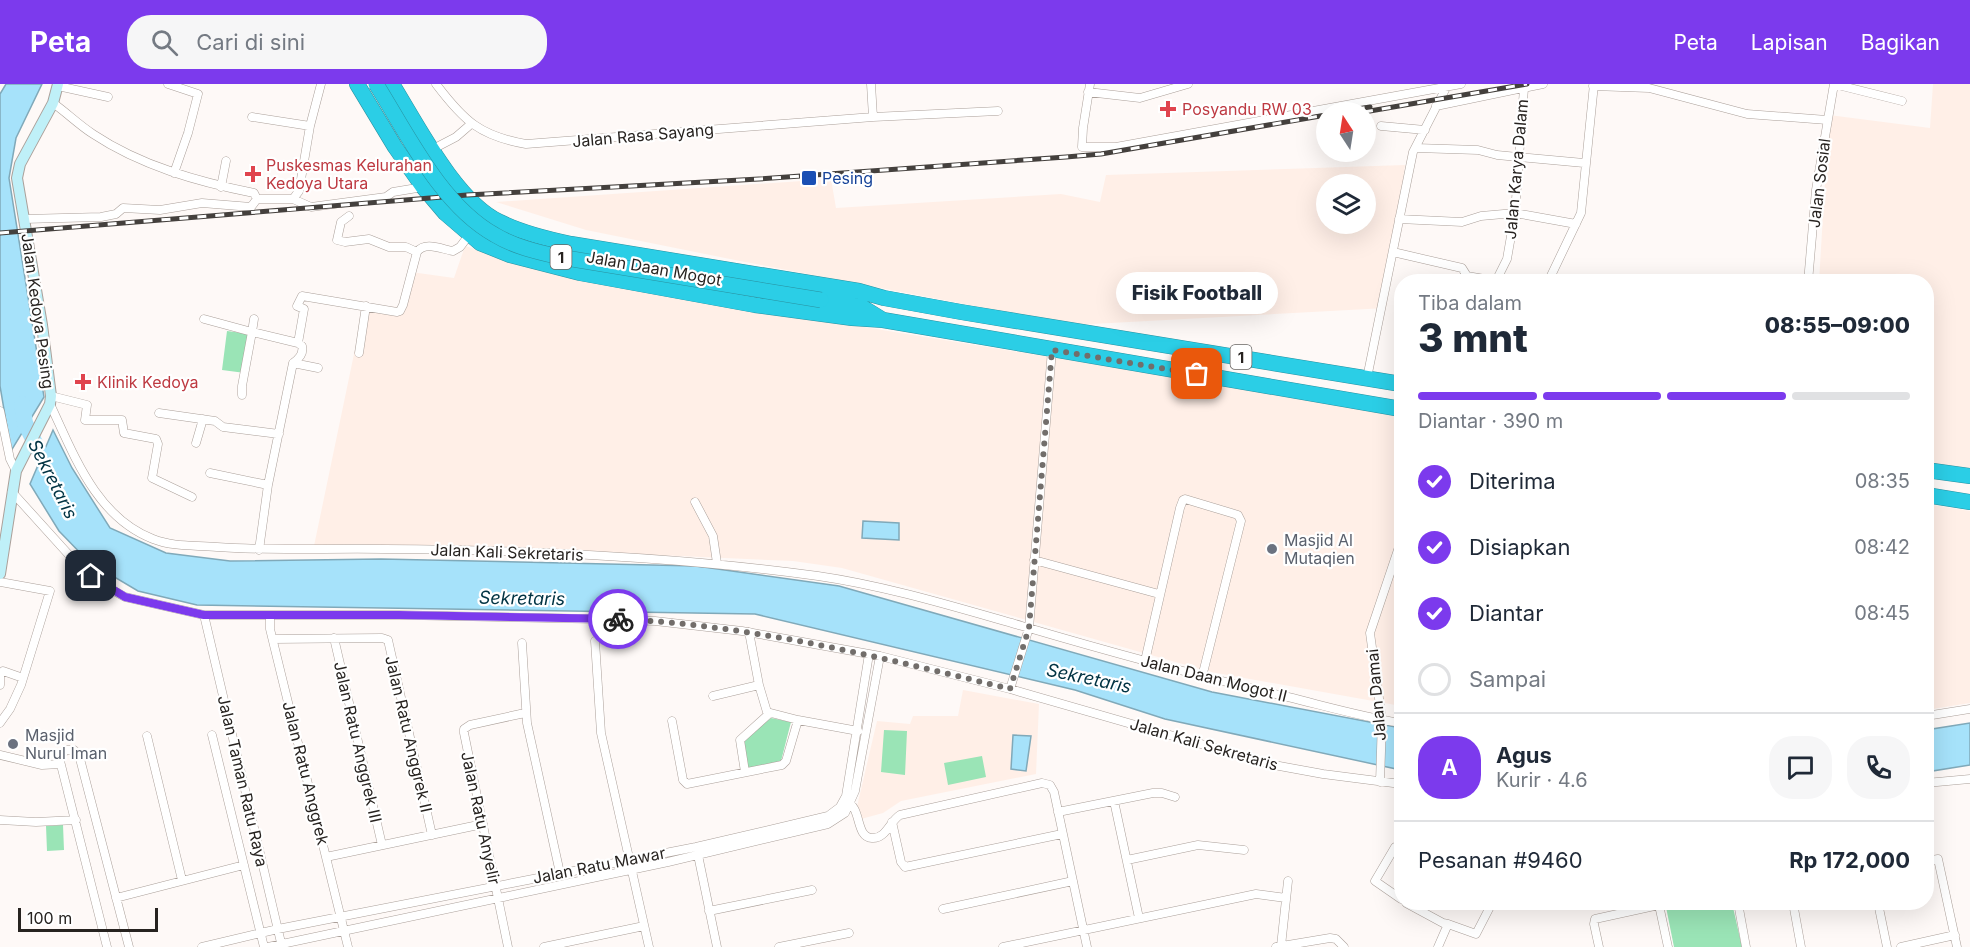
<!DOCTYPE html>
<html lang="id">
<head>
<meta charset="utf-8">
<style>
  :root { --surface:#fff; --page:#f6f6f7; --text:#1f2937; --muted:#747a83; --line:#e0e1e3; --accent:#7c3aed }
  body { margin:0; font-family:Inter,sans-serif; background:var(--page); color:var(--text); height:100vh; display:flex; flex-direction:column; font-size:22px; white-space:nowrap }
  * { box-sizing:border-box; margin:0 }
  p { font-size:20px; color:var(--muted) }
  .icon { flex:none; width:33px; height:33px; fill:none; stroke:currentColor; stroke-width:2; stroke-linecap:round; stroke-linejoin:round }
  .map { position:relative; flex:1; overflow:hidden }
  .sheet { position:absolute; left:1394px; top:190px; width:540px; height:636px; display:flex; flex-direction:column; background:var(--surface); border-radius:24px; box-shadow:0 6px 24px #0002 }
  .sheet>* { flex:none }
  .needle { width:39px; rotate:348deg }
  .controls { position:absolute; left:1316px; top:18px; display:grid; gap:12px }
  .controls a { display:grid; place-items:center; width:60px; height:60px; border-radius:50%; background:var(--surface); box-shadow:0 6px 24px #0002; font-size:30px }
  .scale { position:absolute; left:18px; bottom:15px; width:140px; box-sizing:border-box; padding-left:6px; border:3px solid #272320; border-top:0; font-size:16px; line-height:21px; white-space:nowrap; color:#272320; -webkit-text-stroke:4px #fff; paint-order:stroke }
  .pin { position:absolute; display:grid; place-items:center; width:51px; height:51px; color:#fff; margin:-26px; border-radius:12px; box-shadow:0 3px 9px #0006 }
  .courier { position:absolute; display:grid; place-items:center; width:60px; height:60px; margin:-30px; border:4px solid #7c3aed; border-radius:50%; background:#fff; color:#222; box-shadow:0 2px 8px #0007 }
  .bubble { position:absolute; height:42px; border-radius:21px; background:var(--surface); box-shadow:0 6px 24px #0002; font-size:20px; font-weight:800; line-height:42px; text-align:center }
  .summary em { font-style:normal; font-weight:800 }
  .summary div { display:flex; flex-direction:column-reverse }
  .summary { display:flex; align-items:center; justify-content:space-between; height:102px; padding:0 24px }
  h1 { font-size:39px; font-weight:800; line-height:45px }
  .bar { display:grid; grid-template-columns:repeat(4,1fr); gap:9px 6px; align-content:center; height:72px; padding:0 24px }
  .bar i { height:8px; border-radius:4px; background:var(--line) }
  .bar .active { background:var(--accent) }
  .bar p { grid-column:span 4 }
  .line { display:flex; align-items:center; gap:15px; padding:0 24px; border-top:2px solid var(--line) }
  .line div { flex:1 }
  .round { display:grid; place-items:center; flex:none; width:63px; height:63px; border-radius:24px; background:var(--page) }
  ol { padding:0 24px; list-style:none }
  li { display:flex; align-items:center; gap:18px; height:66px }
  li p { margin-inline-start:auto }
  li .icon { padding:6px; border-radius:50%; background:var(--accent); color:#fff; stroke-width:4 }
  li:last-child { color:var(--muted) }
  li i { width:33px; height:33px; border:3px solid var(--line); border-radius:50% }
  header { display:flex; align-items:center; gap:36px; box-sizing:border-box; height:84px; padding:0 30px; background:var(--accent); color:#fff }
  header strong { font-size:28px }
  nav { display:flex; gap:33px; margin-inline-start:auto; font-size:21px }
  .search { width:420px; height:54px; background:var(--page); display:flex; align-items:center; gap:15px; box-sizing:border-box; padding:0 21px; border-radius:24px; color:var(--muted); font-size:22px }
  .map>svg:first-child { display:block }
  .built { fill:#ffefe7; fill-rule:evenodd }
  .green { fill:#9ae4b6 }
  .water { fill:#a6e2fa; stroke:#80a9b9; stroke-width:1.5 }
  .lines { fill:none; stroke-linecap:round; stroke-linejoin:round }
  .river { stroke:#a6e2fa; stroke-width:16 }
  .street-casing { stroke:#aba09a; stroke-width:9 }
  .secondary-casing { stroke:#aba09a; stroke-width:12 }
  .highway-casing { stroke:#2a92a1; stroke-width:16 }
  .street { stroke:#fff; stroke-width:8 }
  .secondary { stroke:#bff0f8; stroke-width:10 }
  .highway { stroke:#2bcee6; stroke-width:15 }
  .rail-casing { stroke:#44403d; stroke-width:5 }
  .rail { stroke:#fff; stroke-width:3; stroke-dasharray:9; stroke-linecap:butt }
  .highway-bridge-casing { stroke:#2a92a1; stroke-width:16; stroke-linecap:butt }
  .highway-bridge { stroke:#2bcee6; stroke-width:15 }
  .done { stroke:#726e6b; stroke-width:6; stroke-dasharray:0 10.8 }
  .route { stroke:#7c3aed; stroke-width:8 }
  .health-dot { fill:#e0444e; stroke:#fff; stroke-width:2 }
  .transit-dot { fill:#1a4fb4; stroke:#fff; stroke-width:2 }
  .worship-dot { fill:#6b7280; stroke:#fff; stroke-width:2 }
  .labels { text-anchor:middle; dominant-baseline:central; stroke-width:4.5; stroke-linejoin:round; paint-order:stroke }
  .shield { fill:#fff; stroke:#686563; stroke-width:1.5 }
  .shield-label { font-size:15px; font-weight:bold; fill:#272320 }
  .health-label { font-size:16px; fill:#be3a42; stroke:#fff; text-anchor:start }
  .street-label { font-size:16px; fill:#272320; stroke:#fff }
  .transit-label { font-size:16px; fill:#164399; stroke:#fff; text-anchor:start }
  .worship-label { font-size:16px; fill:#5b616d; stroke:#fff; text-anchor:start }
  .water-label { font-size:18px; font-style:italic; fill:#003343; stroke:#fff }
</style>
</head>
<body>
<header>
<strong>Peta</strong>
<div class="search"><svg class="icon" aria-label="search" viewBox="0 0 24 24"><circle cx="10" cy="10" r="6"/><path d="M15 15l6 6"/></svg>Cari di sini</div>
<nav><a>Peta</a><a>Lapisan</a><a>Bagikan</a></nav>
</header>
<div class="map">
<svg width="1970" height="863" viewBox="0 0 1970 863">
  <rect width="100%" height="100%" fill="#fef9f7"/>
  <path class="built" d="M1933 0H1970V385L1926 379V198H1819L1829 31 1930 44Z
    M1405 81 1386 224 1074 241 740 177 586 146 496 118 831 95 836 124 1061 110 1100 118 1106 91ZM1326 100H1365V140H1326Z
    M465 162 562 189 821 236 1401 330V622L1211 588 842 484 793 477 634 470 314 462 364 222 404 223 411 188 454 194Z
    M1926 420 1970 427V619L1926 626Z
    M963 606 1039 620 1036 690 901 717 883 729 861 735 856 727 877 637 910 640 913 632H958Z"/>
  <path class="green" d="M227 247 250 250 245 289 222 286Z
    M771 634 791 638 781 677 747 685 744 656Z
    M884 646 907 647 905 691 881 688Z
    M982 672 986 693 948 701 944 679Z
    M63 741 64 766 47 767 46 742Z
    M1688 819H1732L1742 863H1674L1666 823Z"/>
  <path class="water" d="M6 0H42L16 54 9 94 44 313 11 367 0 302V10Z
    M53 346 72 384 110 444 166 469 230 477 381 475 696 482 839 502 1212 608 1401 644V686L1165 635 1075 606 755 530 197 521 138 507 89 478 59 447 30 400Z
    M863 437 899 439V456L862 454Z
    M1970 639V681L1926 688V646Z
    M1013 651 1031 652 1026 687 1011 685Z"/>
  <g class="lines">
    <path class="river" d="M22 320 25 339 52 393"/>
    <g class="street-casing">
      <path id="street" d="M168 0 198 10 188 49 174 89
        M436 0C464 37 480 52 526 60L873 33 998 27
        M871 0 873 33
        M1090 0 1083 44 1082 63H1116L1461 0
        M58 2 108 13
        M1593 2 1649 4 1747 30 1827 36
        M1088 8 1140 14 1188 0
        M53 19C67 29 79 41 93 50 141 82 199 98 254 109L257 115H293L311 123 386 113 393 108 423 103
        M1436 22 1543 0
        M252 33 310 42
        M1381 42 1425 46
        M1416 64 1478 66 1497 71 1584 79
        M433 65 456 53 471 40
        M221 103 226 77
        M293 115 299 107 310 42 321 0
        M349 132 341 138 337 156 345 158 369 155 389 163H406L417 168
        M24 135 101 133 116 130 123 124 160 126 202 119 251 123 257 115
        M1399 135 1462 138 1481 132 1515 129 1576 140
        M1393 168 1462 184 1467 192 1496 197 1507 175 1515 129 1524 4
        M1548 198 1581 129 1594 0
        M1808 198 1816 106 1834 0 1902 17
        M204 235 252 248 254 235
        M359 269 366 222
        M293 279 318 284
        M1367 294 1413 68 1448 0
        M242 311V302L252 248 298 259
        M51 312 87 321 85 336H122L124 349 156 355 158 360 152 394 192 413
        M50 320C74 371 96 433 153 455 173 463 195 461 217 463 272 467 328 464 384 465 529 466 674 472 818 492 887 502 955 523 1022 542 1110 568 1198 592 1288 613 1325 622 1363 633 1401 639
        M0 327 10 375 16 387
        M159 329 215 337 223 343 279 350
        M196 359 203 335
        M210 389 268 401
        M12 408 79 482 109 504 125 513 204 531H399L597 535 655 537 742 547 880 572 1010 605 1274 681 1323 690 1401 700
        M695 418 713 452 717 479
        M259 466 268 401 293 279C299 275 304 270 302 262L298 259 304 225 297 222 302 212 397 228 400 227 403 221 417 168C425 157 441 165 453 167L460 163 469 151
        M1034 476 1159 510
        M0 498 50 507 21 601 10 625 0 639
        M204 531 282 863
        M270 532V545L348 863
        M749 548 759 601 767 628 798 636 858 647
        M334 554 382 761
        M273 555 382 554 388 556 432 751
        M595 557 601 649 649 863
        M522 559 527 639 560 789
        M1145 577 1180 424 1183 416 1185 415 1238 431 1241 437 1204 585
        M0 601V590L3 587 23 594
        M1010 605 1029 544 1052 266
        M713 612 759 601
        M1926 632 1970 625
        M672 637 683 696 687 700 782 681 786 677 798 636
        M212 651 264 863
        M147 652 182 796
        M0 671 42 681 60 680
        M745 688 740 656 770 629
        M1380 698 1382 636 1370 549 1401 457
        M1926 699 1970 695
        M1114 717 1139 834
        M847 718C862 724 855 753 872 754 886 755 890 737 900 731L1042 699 1050 701 1054 708 1087 863
        M1058 728 1153 709H1162L1175 713
        M0 736 36 738 76 736
        M892 738 901 778 905 783 1062 750
        M1401 761 1395 763 1375 797 1401 815
        M698 771 717 863
        M326 773 483 740
        M1127 776 1198 761 1244 766
        M1926 777 1938 775 1957 863
        M116 814 244 781
        M1406 819 1443 839 1448 840
        M1738 819 1746 863
        M1793 819 1801 863
        M1878 819 1887 863
        M1659 821 1668 863
        M943 825 1073 797
        M709 827 812 806
        M1281 862 1288 797
        M107 863 60 677 61 670 67 666H74L79 671 129 863
        M202 863 278 845 696 763 828 732 840 723 846 712 869 570
        M268 863 668 778 828 740 845 729 855 707 880 572
        M508 863 464 649V645L470 641 525 629
        M544 863 644 842
        M779 863 849 849
        M1003 863 1256 810 1286 814
        M1276 863 1330 854 1336 855 1344 863
        M1438 863 1448 840 1476 850 1492 819
        M1599 863 1594 840 1595 835 1668 819
        M1901 863 1955 851"/>
    </g>
    <g class="secondary-casing">
      <path id="secondary" d="M0 490 16 387 50 320 51 312 42 241 17 94 20 80 53 19 58 0"/>
    </g>
    <g class="highway-casing">
      <path id="highway" d="M357 0 395 63 423 103 445 129 480 159 510 171 580 189 755 221 852 234 883 236 1401 325
        M392 0C417 40 456 118 500 138 522 149 547 155 571 160L859 207 884 214 961 228 1401 300
        M821 216 862 223 883 236
        M1926 386 1970 392
        M1926 411 1970 418"/>
    </g>
    <use href="#street" class="street"/>
    <use href="#secondary" class="secondary"/>
    <use href="#highway" class="highway"/>
    <g class="rail-casing">
      <path id="rail" d="M1338 28 1370 23
        M1364 28 1527 0
        M0 149 467 111 759 95 1066 73 1101 70 1326 31"/>
    </g>
    <use href="#rail" class="rail"/>
    <g class="highway-bridge-casing">
      <path id="highway-bridge" d="M376 0C408 51 441 121 495 151 515 163 538 168 560 173L821 216"/>
    </g>
    <use href="#highway-bridge" class="highway-bridge"/>
  </g>
  <g class="lines">
    <path class="done" d="M618 535C751 541 881 573 1010 605L1029 544 1052 266 1197 290"/>
    <path class="route" d="M91 492 125 513 204 531H399L618 535"/>
  </g>
  <g class="health-dot">
    <path d="M1165 16h6v6h6v6h-6v6h-6v-6h-6v-6h6z"/>
    <path d="M250 81h6v6h6v6h-6v6h-6v-6h-6v-6h6z"/>
    <path d="M80 289h6v6h6v6h-6v6h-6v-6h-6v-6h6z"/>
  </g>
  <rect class="transit-dot" x="801" y="86" width="16" height="16" rx="3"/>
  <g class="worship-dot">
    <circle cx="1272" cy="465" r="6"/>
    <circle cx="13" cy="660" r="6"/>
  </g>
  <g class="labels">
    <g class="shield">
      <rect x="550.5" y="161" width="21" height="24" rx="4.5"/>
      <rect x="1230.5" y="261" width="21" height="24" rx="4.5"/>
    </g>
    <g class="shield-label">
      <text x="561" y="173">1</text>
      <text x="1241" y="273">1</text>
    </g>
    <g class="health-label">
      <text x="1182" y="25">Posyandu RW 03</text>
      <text x="266" y="81">Puskesmas Kelurahan<tspan x="266" dy="18">Kedoya Utara</tspan></text>
      <text x="97" y="298">Klinik Kedoya</text>
    </g>
    <g class="street-label">
      <text transform="translate(643 51) rotate(-5)">Jalan Rasa Sayang</text>
      <text transform="translate(1516 85) rotate(-85)">Jalan Karya Dalam</text>
      <text transform="translate(1819 99) rotate(-83)">Jalan Sosial</text>
      <text transform="translate(654 184) rotate(10)">Jalan Daan Mogot</text>
      <text transform="translate(38 227) rotate(82)">Jalan Kedoya Pesing</text>
      <text transform="translate(507 468) rotate(2)">Jalan Kali Sekretaris</text>
      <text transform="translate(1214 594) rotate(14)">Jalan Daan Mogot II</text>
      <text transform="translate(1376 611) rotate(-95)">Jalan Damai</text>
      <text transform="translate(409 650) rotate(77)">Jalan Ratu Anggrek II</text>
      <text transform="translate(358 658) rotate(77)">Jalan Ratu Anggrek III</text>
      <text transform="translate(1204 660) rotate(16)">Jalan Kali Sekretaris</text>
      <text transform="translate(306 689) rotate(76)">Jalan Ratu Anggrek</text>
      <text transform="translate(243 697) rotate(77)">Jalan Taman Ratu Raya</text>
      <text transform="translate(481 734) rotate(78)">Jalan Ratu Anyelir</text>
      <text transform="translate(599 781) rotate(-11)">Jalan Ratu Mawar</text>
    </g>
    <g class="transit-label">
      <text x="822" y="94">Pesing</text>
    </g>
    <g class="worship-label">
      <text x="1284" y="456">Masjid Al<tspan x="1284" dy="18">Mutaqien</tspan></text>
      <text x="25" y="651">Masjid<tspan x="25" dy="18">Nurul Iman</tspan></text>
    </g>
    <g class="water-label">
      <text transform="translate(53 395) rotate(63)">Sekretaris</text>
      <text transform="translate(522 514) rotate(1)">Sekretaris</text>
      <text transform="translate(1089 594) rotate(12)">Sekretaris</text>
    </g>
  </g>
</svg>
<div class="controls">
<a><svg class="needle" viewBox="-14 -14 28 28"><path d="M0-13l5 13h-10z" fill="#e53935"/><path d="M0 13l5-13h-10z" fill="#747a83"/></svg></a>
<a><svg class="icon" aria-label="layers" viewBox="0 0 24 24"><path d="M12 4l9 5-9 5-9-5zM3 14l9 5 9-5"/></svg></a>
</div>
<div class="scale">100 m</div>
<div class="pin" style="left:1197px;top:290px;background:#ea580c"><svg class="icon" aria-label="bag" viewBox="0 0 24 24"><path d="M5 8h14l-1 12H6zM9 8a3 3 0 0 1 6 0"/></svg></div>
<div class="pin" style="left:91px;top:492px;background:#1f2937"><svg class="icon" aria-label="home" viewBox="0 0 24 24"><path d="M3 11l9-7 9 7M6 9v11h12V9"/></svg></div>
<div class="courier" style="left:618px;top:535px"><svg class="icon" aria-label="bike" viewBox="0 0 24 24"><circle cx="6" cy="16" r="4"/><circle cx="18" cy="16" r="4"/><path d="M6 16l4-8h5l3 8M10 8l3 8H6M13 5h3"/></svg></div>
<div class="bubble" style="left:1116px;top:188px;width:162px">Fisik Football</div>
<section class="sheet">
<div class="summary"><div><h1>3 mnt</h1><p>Tiba dalam</p></div><em>08:55–09:00</em></div>
<div class="bar"><i class="active"></i><i class="active"></i><i class="active"></i><i></i><p>Diantar · 390 m</p></div>
<ol>
<li><svg class="icon" aria-label="check" viewBox="0 0 24 24"><path d="M5 12l5 5 9-10"/></svg>Diterima<p>08:35</p></li>
<li><svg class="icon" aria-label="check" viewBox="0 0 24 24"><path d="M5 12l5 5 9-10"/></svg>Disiapkan<p>08:42</p></li>
<li><svg class="icon" aria-label="check" viewBox="0 0 24 24"><path d="M5 12l5 5 9-10"/></svg>Diantar<p>08:45</p></li>
<li><i></i>Sampai</li>
</ol>
<div class="line" style="height:108px"><b class="round" style="background:var(--accent);color:#fff">A</b><div><b>Agus</b><p>Kurir · 4.6</p></div><a class="round"><svg class="icon" aria-label="chat" viewBox="0 0 24 24"><path d="M4 5h16v11H9l-5 4z"/></svg></a><a class="round"><svg class="icon" aria-label="phone" viewBox="0 0 24 24"><path d="M5 4h4l2 5-3 2q2 4 5 5l2-3 5 2v4C11 20 4 13 5 4z"/></svg></a></div>
<div class="line" style="height:78px"><div>Pesanan #9460</div><b>Rp 172,000</b></div>
</section>
</div>
</body>
</html>
